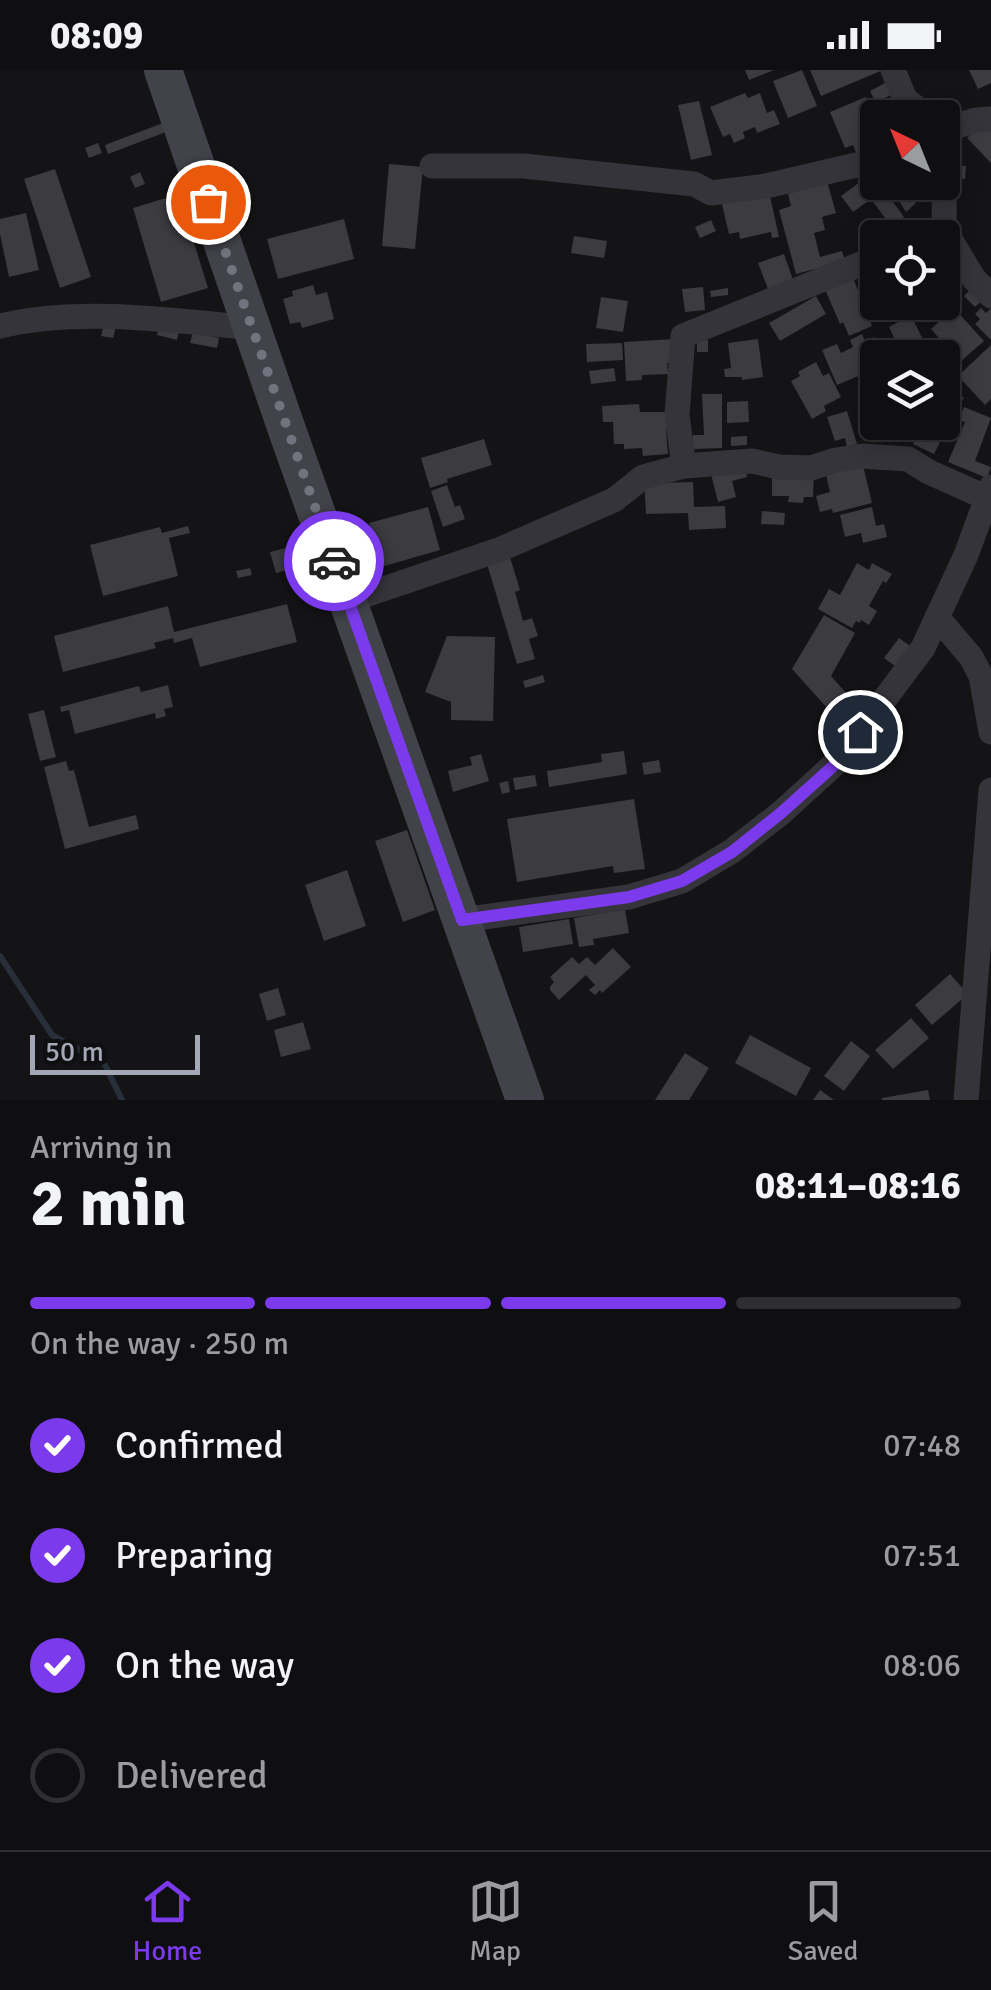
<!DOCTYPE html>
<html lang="en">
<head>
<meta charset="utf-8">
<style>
  :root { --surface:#0f0e10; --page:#1d1c1e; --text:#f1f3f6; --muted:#9b9c9f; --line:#2f2e30; --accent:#7c3aed }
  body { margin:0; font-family:Signika,sans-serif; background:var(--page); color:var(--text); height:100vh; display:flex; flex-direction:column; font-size:38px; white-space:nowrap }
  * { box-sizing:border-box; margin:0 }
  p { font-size:32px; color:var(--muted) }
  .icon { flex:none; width:55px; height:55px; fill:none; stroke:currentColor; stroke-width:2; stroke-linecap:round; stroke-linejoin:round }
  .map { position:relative; height:1030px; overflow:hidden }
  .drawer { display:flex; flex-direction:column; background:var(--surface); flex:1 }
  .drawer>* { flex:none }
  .needle { width:65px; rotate:317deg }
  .buttons { position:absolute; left:860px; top:30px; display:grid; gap:20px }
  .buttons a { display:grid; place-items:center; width:100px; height:100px; border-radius:10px; background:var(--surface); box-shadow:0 5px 25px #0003,0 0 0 2px var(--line); font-size:50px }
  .scale { position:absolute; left:30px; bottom:25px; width:170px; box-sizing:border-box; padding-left:10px; border:5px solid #a4a7b6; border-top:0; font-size:28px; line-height:35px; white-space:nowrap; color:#a4a7b6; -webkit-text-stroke:8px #0f0e10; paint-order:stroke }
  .pin { position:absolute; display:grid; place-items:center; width:85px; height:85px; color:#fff; margin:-42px; border:5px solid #fff; border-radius:50%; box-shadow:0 2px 10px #0007 }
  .courier { position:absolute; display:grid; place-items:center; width:100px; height:100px; margin:-50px; border:8px solid #7c3aed; border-radius:50%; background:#fff; color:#222; box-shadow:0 2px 12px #0007 }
  .summary em { font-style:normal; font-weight:700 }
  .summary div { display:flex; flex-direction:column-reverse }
  .summary { display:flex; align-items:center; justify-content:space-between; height:170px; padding:0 30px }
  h1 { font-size:65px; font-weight:700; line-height:75px }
  .bar { display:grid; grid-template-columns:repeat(4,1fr); gap:15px 10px; align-content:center; height:120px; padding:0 30px }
  .bar i { height:12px; border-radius:8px; background:var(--line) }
  .bar .current { background:var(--accent) }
  .bar p { grid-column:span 4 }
  ol { padding:0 30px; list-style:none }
  li { display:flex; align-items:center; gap:30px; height:110px }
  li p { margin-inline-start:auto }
  li .icon { padding:10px; border-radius:50%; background:var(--accent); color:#fff; stroke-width:4 }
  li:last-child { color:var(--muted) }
  li i { width:55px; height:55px; border:5px solid var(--line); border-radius:50% }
  .status { display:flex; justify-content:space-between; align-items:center; height:70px; padding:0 50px; background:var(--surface); direction:ltr }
  .status svg { height:28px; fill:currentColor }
  .menu { display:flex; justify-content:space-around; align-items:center; height:140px; border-top:2px solid var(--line); background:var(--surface); font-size:28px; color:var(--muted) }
  .menu a { display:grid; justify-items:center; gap:5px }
  .menu .current { color:var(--accent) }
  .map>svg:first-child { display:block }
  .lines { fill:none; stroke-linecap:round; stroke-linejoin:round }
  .stream { stroke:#292f3a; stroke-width:6 }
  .building { fill:#3b3b40 }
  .minor { stroke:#34343a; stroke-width:25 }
  .secondary { stroke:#42434a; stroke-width:38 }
  .done { stroke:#72737e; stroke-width:10; stroke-dasharray:0 18 }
  .route { stroke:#7c3aed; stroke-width:12 }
</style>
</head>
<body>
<div class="status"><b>08:09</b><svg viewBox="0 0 49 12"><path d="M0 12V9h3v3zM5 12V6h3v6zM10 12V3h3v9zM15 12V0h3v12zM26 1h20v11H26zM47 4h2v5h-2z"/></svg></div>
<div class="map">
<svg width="991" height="1030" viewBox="0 0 991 1030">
  <rect width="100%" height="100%" fill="#141315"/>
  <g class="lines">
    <path class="stream" d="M0 886 52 965 104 993 122 1030"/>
  </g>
  <path class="building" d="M745 0H774L749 10Z
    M802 0 817 36 788 48 773 11Z
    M810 0H883L821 26Z
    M969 0H991V13L978 19Z
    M891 10 898 21 876 33 870 21Z
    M745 23 748 28 760 23 767 43 774 40 780 54 757 63 755 57 743 62 745 68 734 73 730 64 723 67 710 37Z
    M866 27 878 56V65L867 69 872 82 858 88 853 75 845 78 830 42Z
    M699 31 712 85 691 90 678 35Z
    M985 51 991 57V93L967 68Z
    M163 53 166 62 108 84 105 75Z
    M98 73 102 83 89 88 85 78Z
    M389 94 423 97 415 179 382 176Z
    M953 95 966 96 965 109 952 108Z
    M55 99 91 207 60 218 24 109Z
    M140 102 145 114 135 118 130 107Z
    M872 103 904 147 891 156 871 129 853 142 841 126Z
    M827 111 836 143 822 147 825 160 814 163 820 187 842 181 845 191 796 204 779 140 791 136 788 124Z
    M887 112H912L920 123 912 129 916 133 906 142Z
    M768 117 779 167 772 168 771 162 740 169 739 162 729 164 721 130Z
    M179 124 208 218 161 232 133 138Z
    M26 143 39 200 9 207 0 164V149Z
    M344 149 354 189 278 209 267 169Z
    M711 150 716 161 700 168 695 157Z
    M574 166 607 171 604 188 571 183Z
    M784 184 793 210 768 219 758 193Z
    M878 192V218L865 223 856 202Z
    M965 203 968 211 946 221 943 212Z
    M852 205 872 256 849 266 843 252 840 254 824 217Z
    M313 215 316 225 327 222 334 249 302 258 300 252 290 254 283 229 293 226 292 221Z
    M975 215 986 226 975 237 964 226Z
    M703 217 705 240 685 242 682 219Z
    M728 218V225L711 227 710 221Z
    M816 226 826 244 780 271 769 253Z
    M601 227 628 231 623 262 596 258Z
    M954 238 984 271 960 292 931 259Z
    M981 238 986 243 991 238V270L975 254 980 249 975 244Z
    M911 245 932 288H895L891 280 898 276 889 257Z
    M105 250 117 252 113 268 101 266Z
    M159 257 179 261 177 270 157 265Z
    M193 262 219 268 217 278 190 273Z
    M862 264 865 271 874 267 881 283 872 287 877 298 837 315 822 280 837 274 841 283 853 277 850 270Z
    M674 269 675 293H667L668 304 642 305V310L626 311 624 272Z
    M758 269 763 307 742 310V307H725L724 299 731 298 728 273Z
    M708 270V282H697V271Z
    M622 273 623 290 587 292 586 274Z
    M991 275V329L985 335 958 306Z
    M816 292 823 306 829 303 841 327 824 336 826 341 812 349 791 311 800 306 798 302Z
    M614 298 616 311 591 314 589 301Z
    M952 320 964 328 951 346 942 340V333Z
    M702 324H722V378L693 379V365H704Z
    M748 331 749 352 727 353V332Z
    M639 334 640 342H673L666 360 668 384 643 386 642 378 624 379V374H614L613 352H603L602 336Z
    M964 337 991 348 975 391 991 397 987 408 948 392 965 352 959 350Z
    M847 341 857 374 847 377 845 368 835 371 827 347Z
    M925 352H943L938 363 923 356Z
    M919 362 940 372 934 384 913 374Z
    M747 366V375L731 376V367Z
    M484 369 492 395 447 409 448 412 430 418 421 388Z
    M861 387 872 433 833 443 832 439 820 442 816 426 830 422 824 396Z
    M743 391 747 407 732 411 736 427 718 432 710 400Z
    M814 401 813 427H804L803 433 788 432 789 426H772V408Z
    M644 409 658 413 693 412 694 437 725 436 726 458 689 460 688 443 646 444Z
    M447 415 455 437 460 435 465 449 443 457 431 421Z
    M428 437 440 480 381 497 369 453Z
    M872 437 876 456 884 454 887 467 863 473 861 463 845 467 840 445Z
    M762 441 785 443 784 455 761 454Z
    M188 456 190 463 169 468 178 506 103 526 90 475 160 457 162 463Z
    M309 472 314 493 276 503 270 482Z
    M510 487 520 520 515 522 523 551 532 548 538 566 529 569 535 589 517 594 487 494Z
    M857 493 869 500 872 493 892 504 886 513 883 511 869 536 877 541 869 555 861 550 860 553 856 551 852 558 818 539 829 519 840 525Z
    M250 498 252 505 238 508 236 501Z
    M287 534 297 572 200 597 192 568 174 573 173 568 154 573 156 578 63 602 54 566 168 536 174 562Z
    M824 545 855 563 831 606 846 623 828 639 792 599Z
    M447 566 495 567 493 651 451 650V632L425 622Z
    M899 568 910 576 895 596 884 588Z
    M543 605 545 612 525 618 523 611Z
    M168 615 173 637 164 639 166 646 156 649 155 643 75 664 69 640 61 642 60 637 139 616 141 622Z
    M44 640 56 687 40 691 28 644Z
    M624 681 627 704 549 717 547 701 602 692 601 684Z
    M481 684 489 711 453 722 448 701 472 695 470 687Z
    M659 690 661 702 644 705 642 693Z
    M66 691 69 701 74 700 89 757 136 745 139 759 65 779 44 697Z
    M535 705 537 716 515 720 513 708Z
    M508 711 510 722 502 724 499 713Z
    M634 729 645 799 614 803 613 796 517 812 507 749Z
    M407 760 435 840 403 852 375 771Z
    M347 800 366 856 324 871 305 815Z
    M625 839 629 863 593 869 594 875 579 877 574 848Z
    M569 849 573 874 523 882 519 857Z
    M613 878 631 897 602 923 600 920 595 925 589 920 595 915 586 905 559 930 550 920V917L554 912 550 907 572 887 579 894 587 887 595 895Z
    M950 904 968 924 932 955 915 935Z
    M278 918 286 945 267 951 259 924Z
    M911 948 929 968 893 999 875 980Z
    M303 952 311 979 281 987 274 960Z
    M750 965 811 998 796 1026 735 993Z
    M851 971 870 986 844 1021 824 1006Z
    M685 983 709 998 689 1030H655Z
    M820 1020 834 1030H813Z
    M928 1020 930 1030H882V1028Z"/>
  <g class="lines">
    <path class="minor" d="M893 0 905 29 929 48
      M945 60 944 159 974 209 991 226
      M942 61 976 50 991 49
      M432 96H524L694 114 711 123 766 116 878 90
      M878 187 683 266 677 345 684 396 752 391 779 397 811 398 836 390 862 386 908 389 929 402 987 428
      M0 256C79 237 172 250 252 258
      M348 531 501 479 614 430 643 407 684 396
      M937 547 971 587 981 606 991 662
      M462 850 629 827 682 811 732 781 781 743 839 690 923 578 966 485 991 417
      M966 1030 991 720"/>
    <path class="secondary" d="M163 0 287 360 525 1030"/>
  </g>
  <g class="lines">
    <path class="done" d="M208 132 334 491"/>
    <path class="route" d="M334 491 462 850 629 827 682 811 732 782 781 743 840 690 860 662"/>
  </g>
</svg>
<div class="buttons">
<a><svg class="needle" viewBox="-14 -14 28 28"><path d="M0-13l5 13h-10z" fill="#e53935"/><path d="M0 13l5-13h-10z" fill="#9b9c9f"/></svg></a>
<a><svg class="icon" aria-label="locate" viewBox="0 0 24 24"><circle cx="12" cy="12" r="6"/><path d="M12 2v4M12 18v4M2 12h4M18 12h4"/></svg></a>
<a><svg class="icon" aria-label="layers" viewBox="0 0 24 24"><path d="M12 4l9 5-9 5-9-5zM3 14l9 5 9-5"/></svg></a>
</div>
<div class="scale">50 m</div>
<div class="pin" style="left:208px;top:132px;background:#ea580c"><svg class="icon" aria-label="bag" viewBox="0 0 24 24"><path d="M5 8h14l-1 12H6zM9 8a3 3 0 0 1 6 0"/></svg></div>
<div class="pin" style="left:860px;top:662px;background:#1f2937"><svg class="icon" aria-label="home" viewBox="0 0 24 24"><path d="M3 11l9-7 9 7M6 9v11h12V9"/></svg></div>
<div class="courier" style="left:334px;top:491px"><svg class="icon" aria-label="car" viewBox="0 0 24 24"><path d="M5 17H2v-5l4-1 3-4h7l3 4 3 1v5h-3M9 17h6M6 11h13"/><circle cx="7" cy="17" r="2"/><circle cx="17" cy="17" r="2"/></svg></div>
</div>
<section class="drawer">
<div class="summary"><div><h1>2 min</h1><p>Arriving in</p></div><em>08:11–08:16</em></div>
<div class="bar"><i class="current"></i><i class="current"></i><i class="current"></i><i></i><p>On the way · 250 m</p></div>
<ol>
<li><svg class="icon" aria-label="check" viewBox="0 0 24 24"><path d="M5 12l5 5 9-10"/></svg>Confirmed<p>07:48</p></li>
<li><svg class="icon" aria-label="check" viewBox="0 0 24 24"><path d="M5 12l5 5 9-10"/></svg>Preparing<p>07:51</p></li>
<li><svg class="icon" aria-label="check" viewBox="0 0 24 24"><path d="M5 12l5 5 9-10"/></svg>On the way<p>08:06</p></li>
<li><i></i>Delivered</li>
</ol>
</section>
<nav class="menu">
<a class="current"><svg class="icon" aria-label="home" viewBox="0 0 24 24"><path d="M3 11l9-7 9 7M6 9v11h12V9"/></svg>Home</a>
<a><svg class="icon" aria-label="map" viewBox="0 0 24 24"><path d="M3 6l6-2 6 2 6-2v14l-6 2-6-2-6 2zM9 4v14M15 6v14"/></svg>Map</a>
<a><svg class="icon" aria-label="saved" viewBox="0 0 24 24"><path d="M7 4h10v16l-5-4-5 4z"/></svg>Saved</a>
</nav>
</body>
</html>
